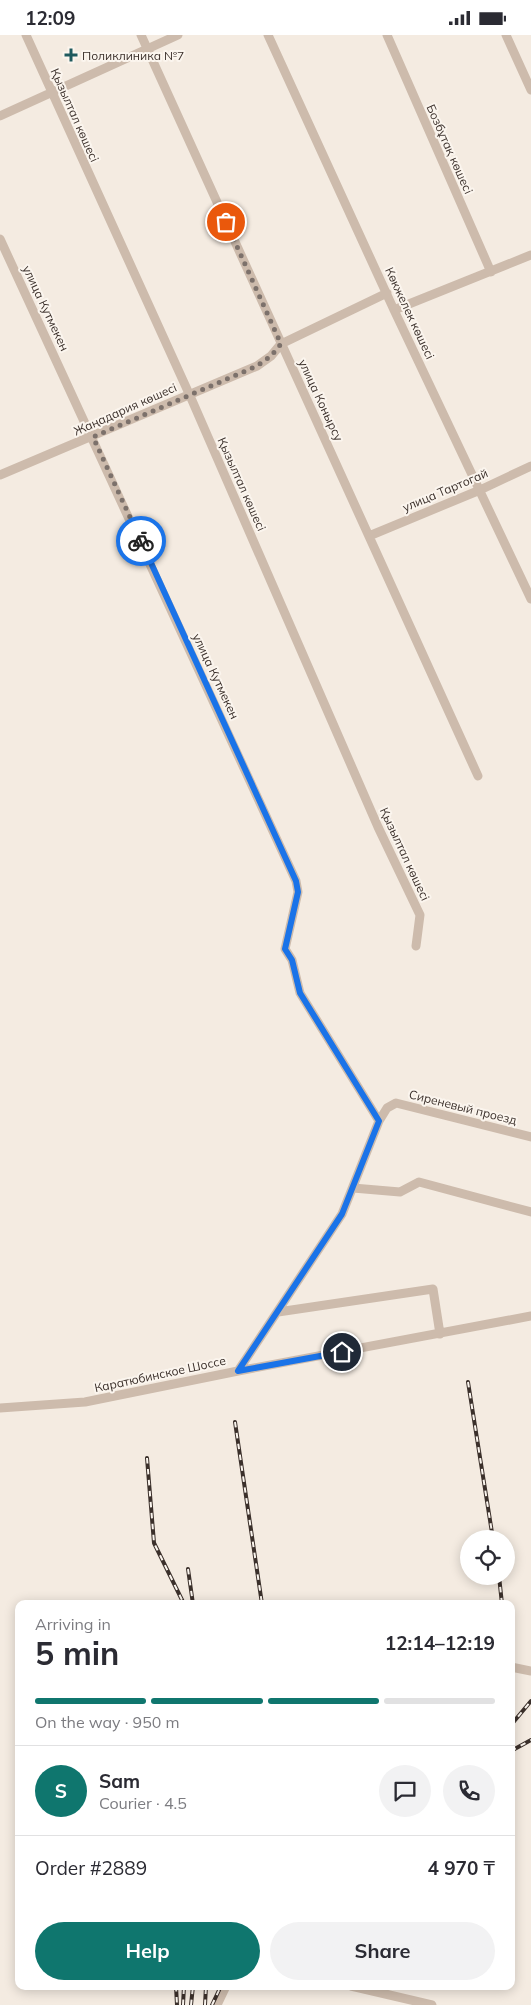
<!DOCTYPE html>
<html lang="en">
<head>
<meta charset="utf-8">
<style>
  :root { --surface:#fff; --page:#f2f2f3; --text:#2b2b33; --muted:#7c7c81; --line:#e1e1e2; --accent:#0f766e }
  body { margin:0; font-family:Mulish,sans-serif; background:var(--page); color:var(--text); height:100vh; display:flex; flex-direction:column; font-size:19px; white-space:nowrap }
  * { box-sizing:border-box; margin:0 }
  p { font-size:16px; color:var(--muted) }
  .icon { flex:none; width:28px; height:28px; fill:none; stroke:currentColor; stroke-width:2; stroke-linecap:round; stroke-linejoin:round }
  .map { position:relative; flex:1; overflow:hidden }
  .details { position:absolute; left:15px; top:1565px; width:500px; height:390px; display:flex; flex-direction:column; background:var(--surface); border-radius:10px; box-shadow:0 2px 12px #0003 }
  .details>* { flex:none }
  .tools { position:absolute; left:460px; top:1495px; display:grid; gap:10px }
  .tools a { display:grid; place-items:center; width:55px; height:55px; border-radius:50%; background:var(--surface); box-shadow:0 2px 12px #0003; font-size:25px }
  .pin { position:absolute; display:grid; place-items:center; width:42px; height:42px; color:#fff; margin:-21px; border:2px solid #fff; border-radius:50%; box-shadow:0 1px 5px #0007 }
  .courier { position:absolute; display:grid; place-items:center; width:50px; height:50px; margin:-25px; border:4px solid #1a73e8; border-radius:50%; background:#fff; color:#222; box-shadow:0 1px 6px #0007 }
  .overview em { font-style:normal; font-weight:700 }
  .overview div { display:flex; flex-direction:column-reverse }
  .overview { display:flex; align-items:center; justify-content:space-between; height:85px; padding:0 20px }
  h1 { font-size:32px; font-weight:700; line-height:38px }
  .bar { display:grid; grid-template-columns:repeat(4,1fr); gap:8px 5px; align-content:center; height:60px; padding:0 20px }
  .bar i { height:6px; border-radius:4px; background:var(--line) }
  .bar .active { background:var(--accent) }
  .bar p { grid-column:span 4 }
  .line { display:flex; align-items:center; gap:12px; padding:0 20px; border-top:1px solid var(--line) }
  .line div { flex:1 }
  .round { display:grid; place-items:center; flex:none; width:52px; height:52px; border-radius:26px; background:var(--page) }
  .button { display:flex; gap:10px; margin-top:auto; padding:10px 20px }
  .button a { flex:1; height:58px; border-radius:30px; background:var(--accent); color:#fff; font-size:20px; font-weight:700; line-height:58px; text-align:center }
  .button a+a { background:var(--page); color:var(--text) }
  .status { display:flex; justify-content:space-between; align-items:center; height:35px; padding:0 25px; background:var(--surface); direction:ltr }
  .status svg { height:14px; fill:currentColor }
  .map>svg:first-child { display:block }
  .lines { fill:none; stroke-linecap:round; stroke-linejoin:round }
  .minor { stroke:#cdbbac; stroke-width:9 }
  .rail-casing { stroke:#3b302b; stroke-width:4 }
  .rail { stroke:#fbf5ee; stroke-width:2; stroke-dasharray:5.5; stroke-linecap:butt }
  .done { stroke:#7c716b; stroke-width:5; stroke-dasharray:0 9 }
  .route { stroke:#1a73e8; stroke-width:6 }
  .poi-dot { fill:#1f5a5e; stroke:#fbf5ee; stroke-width:2 }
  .labels { text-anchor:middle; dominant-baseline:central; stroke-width:4; stroke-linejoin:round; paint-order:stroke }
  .poi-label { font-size:12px; fill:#3b302b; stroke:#fbf5ee; text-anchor:start }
  .street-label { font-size:12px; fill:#3b302b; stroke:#fbf5ee }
</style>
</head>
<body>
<div class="status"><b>12:09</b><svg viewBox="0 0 49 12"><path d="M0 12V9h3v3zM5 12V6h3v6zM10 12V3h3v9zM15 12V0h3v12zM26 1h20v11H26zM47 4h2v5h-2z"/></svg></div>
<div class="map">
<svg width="531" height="1970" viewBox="0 0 531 1970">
  <rect width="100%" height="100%" fill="#f4ebe1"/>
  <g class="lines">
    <path class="minor" d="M26 0 191 363 378 792 420 880 416 911
      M141 0 478 741
      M268 0 394 275 531 564
      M387 0 491 237
      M506 0 531 55
      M0 81 178 0
      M0 204 296 846 298 857 285 914 292 925 300 958 379 1086
      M394 275 531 220
      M0 440 257 331 271 321 281 309 387 258
      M369 501 480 455 531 431
      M353 1153 400 1157 419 1147 531 1177
      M278 1277 433 1254 440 1299
      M238 1336 342 1179 379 1086 387 1073 396 1068 531 1102
      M0 1373 85 1367 238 1336 531 1281
      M511 1632 531 1636
      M351 1951 432 1970
      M217 1970 226 1951"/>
    <g class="rail-casing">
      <path id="rail" d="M468 1347 493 1504
        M235 1387 262 1569
        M147 1423 154 1508 184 1569
        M188 1534 193 1569
        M499 1541 502 1569
        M511 1690 531 1666
        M511 1716 531 1705
        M176 1951 177 1970
        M183 1970 184 1951
        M191 1970 193 1951
        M205 1970 206 1951
        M212 1970 221 1951"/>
    </g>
    <use href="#rail" class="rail"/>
  </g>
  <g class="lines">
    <path class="done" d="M141 506 93 402 257 331 271 321 281 309 226 187"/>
    <path class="route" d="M141 506 296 846 298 857 285 914 292 925 300 958 379 1086 342 1179 238 1336 342 1317"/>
  </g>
  <path class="poi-dot" d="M68.5 12.5h5v5h5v5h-5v5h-5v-5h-5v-5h5z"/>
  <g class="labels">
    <g class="poi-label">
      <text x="82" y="20">Поликлиника №7</text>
    </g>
    <g class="street-label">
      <text transform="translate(75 80) rotate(66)">Қызылтал көшесі</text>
      <text transform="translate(450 114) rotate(66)">Бозбұтақ көшесі</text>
      <text transform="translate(46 273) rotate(65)">улица Кутмекен</text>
      <text transform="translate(410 278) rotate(65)">Көкжелек көшесі</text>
      <text transform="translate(321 365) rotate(65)">улица Конырсу</text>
      <text transform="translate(125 374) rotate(-24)">Жаңадария көшесі</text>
      <text transform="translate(242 449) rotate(66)">Қызылтал көшесі</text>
      <text transform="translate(445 455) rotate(-23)">улица Тартогай</text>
      <text transform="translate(216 641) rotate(65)">улица Кутмекен</text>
      <text transform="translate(405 819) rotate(65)">Қызылтал көшесі</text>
      <text transform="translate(463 1072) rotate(14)">Сиреневый проезд</text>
      <text transform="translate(160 1339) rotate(-12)">Каратюбинское Шоссе</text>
    </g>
  </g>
</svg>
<div class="tools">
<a><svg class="icon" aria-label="locate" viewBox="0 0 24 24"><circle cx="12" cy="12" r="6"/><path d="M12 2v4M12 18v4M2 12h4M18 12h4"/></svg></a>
</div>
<div class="pin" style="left:226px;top:187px;background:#ea580c"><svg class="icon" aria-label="bag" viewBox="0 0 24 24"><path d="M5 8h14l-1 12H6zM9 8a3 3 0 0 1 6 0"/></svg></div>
<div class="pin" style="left:342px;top:1317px;background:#1f2937"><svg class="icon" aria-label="home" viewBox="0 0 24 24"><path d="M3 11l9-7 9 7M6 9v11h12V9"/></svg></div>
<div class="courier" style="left:141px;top:506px"><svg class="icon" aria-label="bike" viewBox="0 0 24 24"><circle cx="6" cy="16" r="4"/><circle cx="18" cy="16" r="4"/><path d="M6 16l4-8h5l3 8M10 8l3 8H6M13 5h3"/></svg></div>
<section class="details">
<div class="overview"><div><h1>5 min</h1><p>Arriving in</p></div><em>12:14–12:19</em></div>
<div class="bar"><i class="active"></i><i class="active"></i><i class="active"></i><i></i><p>On the way · 950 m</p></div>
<div class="line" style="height:90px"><b class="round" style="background:var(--accent);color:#fff">S</b><div><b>Sam</b><p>Courier · 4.5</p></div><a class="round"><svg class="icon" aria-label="chat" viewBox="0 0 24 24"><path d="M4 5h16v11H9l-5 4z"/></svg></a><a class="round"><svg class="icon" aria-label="phone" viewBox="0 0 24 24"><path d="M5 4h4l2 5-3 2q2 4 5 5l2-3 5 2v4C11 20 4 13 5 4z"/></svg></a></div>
<div class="line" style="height:65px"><div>Order #2889</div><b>4 970 ₸</b></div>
<div class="button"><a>Help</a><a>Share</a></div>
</section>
</div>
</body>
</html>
